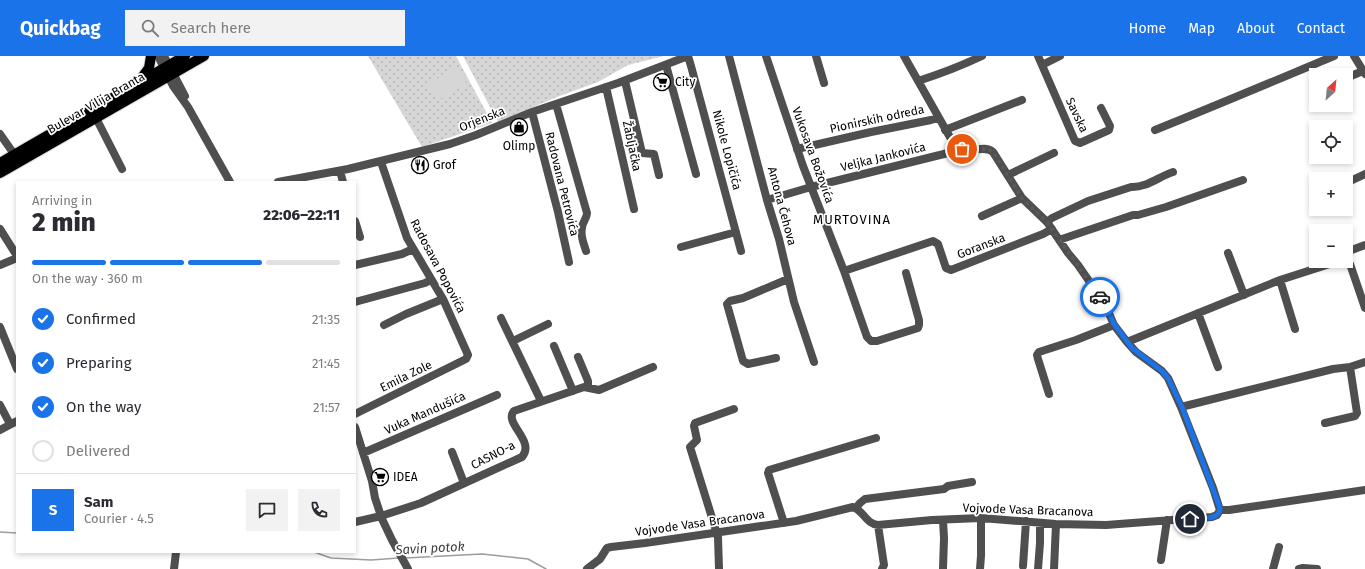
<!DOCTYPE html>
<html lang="en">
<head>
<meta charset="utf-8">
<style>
  :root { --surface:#fff; --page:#f2f2f3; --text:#2b2b33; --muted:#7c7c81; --line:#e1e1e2; --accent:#1a73e8 }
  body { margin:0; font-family:"Fira Sans",sans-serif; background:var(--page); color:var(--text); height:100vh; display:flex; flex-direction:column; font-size:15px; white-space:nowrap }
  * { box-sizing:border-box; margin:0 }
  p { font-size:13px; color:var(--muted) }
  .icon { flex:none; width:22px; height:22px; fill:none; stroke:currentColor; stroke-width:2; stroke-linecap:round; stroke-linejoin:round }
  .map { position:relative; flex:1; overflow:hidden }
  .side { position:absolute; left:16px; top:125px; width:340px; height:372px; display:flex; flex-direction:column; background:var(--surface); border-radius:0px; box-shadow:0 2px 6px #0003 }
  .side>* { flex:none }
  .needle { width:26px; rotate:27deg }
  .buttons { position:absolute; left:1309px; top:12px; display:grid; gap:8px }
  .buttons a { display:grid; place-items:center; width:44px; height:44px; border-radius:0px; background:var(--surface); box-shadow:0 2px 6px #0003; font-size:20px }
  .pin { position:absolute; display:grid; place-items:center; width:34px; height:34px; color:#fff; margin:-17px; border:2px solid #fff; border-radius:50%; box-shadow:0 1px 4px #0007 }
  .courier { position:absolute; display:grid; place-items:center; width:40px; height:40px; margin:-20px; border:3px solid #1a73e8; border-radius:50%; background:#fff; color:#222; box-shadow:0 1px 5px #0007 }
  .overview em { font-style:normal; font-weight:800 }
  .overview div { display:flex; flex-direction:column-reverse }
  .overview { display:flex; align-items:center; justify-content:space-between; height:68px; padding:0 16px }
  h1 { font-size:26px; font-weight:800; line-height:30px }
  .bar { display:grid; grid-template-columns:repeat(4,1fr); gap:6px 4px; align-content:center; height:48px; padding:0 16px }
  .bar i { height:5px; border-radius:3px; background:var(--line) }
  .bar .active { background:var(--accent) }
  .bar p { grid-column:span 4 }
  .line { display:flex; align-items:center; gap:10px; padding:0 16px; border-top:1px solid var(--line) }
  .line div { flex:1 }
  .round { display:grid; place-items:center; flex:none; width:42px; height:42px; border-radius:0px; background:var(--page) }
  ol { padding:0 16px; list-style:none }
  li { display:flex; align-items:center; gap:12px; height:44px }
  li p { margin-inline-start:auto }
  li .icon { padding:4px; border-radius:50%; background:var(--accent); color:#fff; stroke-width:4 }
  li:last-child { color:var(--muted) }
  li i { width:22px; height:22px; border:2px solid var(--line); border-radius:50% }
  header { display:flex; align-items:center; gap:24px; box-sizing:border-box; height:56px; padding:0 20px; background:var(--accent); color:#fff }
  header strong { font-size:19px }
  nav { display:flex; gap:22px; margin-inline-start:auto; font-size:14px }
  .search { width:280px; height:36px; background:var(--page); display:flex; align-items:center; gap:10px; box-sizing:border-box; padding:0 14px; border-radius:0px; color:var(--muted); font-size:15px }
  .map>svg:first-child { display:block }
  .green { fill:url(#green-dots) }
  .pitch { fill:#d6d6d6 }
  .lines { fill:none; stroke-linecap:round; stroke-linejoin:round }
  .stream { stroke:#9d9d9d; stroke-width:1.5 }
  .major-casing { stroke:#dbdbdb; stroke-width:12 }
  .minor { stroke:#4f4f4f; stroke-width:8 }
  .major { stroke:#000; stroke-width:10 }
  .done { stroke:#595959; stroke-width:4; stroke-dasharray:0 7.2 }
  .route { stroke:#1a73e8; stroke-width:5 }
  .labels { text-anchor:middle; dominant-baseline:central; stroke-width:3.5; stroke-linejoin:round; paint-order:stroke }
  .poi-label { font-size:12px; fill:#000; stroke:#fff; text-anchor:start }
  .street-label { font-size:12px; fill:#000; stroke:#fff }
  .neighbourhood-label { font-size:13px; letter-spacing:1px; fill:#000; stroke:#fff }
  .water-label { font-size:13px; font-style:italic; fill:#3e3e3e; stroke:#fff }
</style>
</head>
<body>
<header>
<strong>Quickbag</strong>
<div class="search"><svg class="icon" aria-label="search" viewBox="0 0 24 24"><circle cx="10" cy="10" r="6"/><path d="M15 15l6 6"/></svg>Search here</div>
<nav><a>Home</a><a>Map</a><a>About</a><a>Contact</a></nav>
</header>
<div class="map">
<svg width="1365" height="513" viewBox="0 0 1365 513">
  <defs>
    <pattern id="green-dots" width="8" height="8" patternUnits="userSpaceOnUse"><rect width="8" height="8" fill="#d6d6d6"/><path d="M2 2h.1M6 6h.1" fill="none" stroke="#b6b6b6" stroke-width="1.8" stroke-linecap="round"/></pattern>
  </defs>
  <rect width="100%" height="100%" fill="#fff"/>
  <path class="green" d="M368 0H456L492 67 422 91Z
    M463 0H664L628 9 598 26 557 41 498 66Z"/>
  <path class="pitch" d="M457 11 467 28 437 45 428 28Z"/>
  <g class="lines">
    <path class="stream" d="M0 476 17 477
      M314 496 331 502 371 504 399 502
      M405 502 482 498 528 503 546 513"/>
    <g class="major-casing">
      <path id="major" d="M141 23 149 12 151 0
        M0 107 185 0
        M0 117 204 0"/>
    </g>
    <path class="minor" d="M158 0 173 30 188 51 230 126
      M164 0 185 40
      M688 0 691 10 741 195
      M729 0 767 144 779 183 794 246 814 306
      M766 0 803 110 844 215 867 281 871 285H877L918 272 919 269V264L906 217
      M816 0 824 27
      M904 0 951 83C953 86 956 90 960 92 970 98 984 88 993 96L1022 142 1047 166 1068 197 1078 209 1105 248 1114 269 1127 286 1136 296 1162 315 1168 322 1181 351 1213 432 1220 454
      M1038 0 1075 85 1080 87 1109 74 1110 70 1101 52
      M1354 0 1365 18
      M666 9 696 118
      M1042 9 1060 0
      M1346 22 1363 15
      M625 25 642 97 654 98 659 119
      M918 25C940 18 961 10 982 0
      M606 31 634 153
      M556 48 587 157C587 163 582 166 582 172 580 180 584 188 586 195
      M532 56 558 156 569 206
      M96 62 122 113
      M945 74 1022 44
      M1155 74C1215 50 1274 25 1334 0
      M0 78 14 98
      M797 93 871 76 931 64 938 62
      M340 115 343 126
      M1008 119 1054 97
      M278 126 348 113 450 88 476 79 532 56 618 27 688 0
      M1346 127 1365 118
      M767 144 811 131 952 96 959 92
      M982 160 1022 142
      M355 165 360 181
      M1047 166 1052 162 1088 145 1131 131C1146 132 1158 121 1173 116
      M0 173 17 200
      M1059 184 1133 159H1138L1166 151 1243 124
      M681 191 736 176
      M1228 197 1244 239
      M1346 199 1349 195 1365 189
      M1346 204 1350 208 1365 252
      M0 209 17 202
      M355 209 402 198 413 193
      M844 215 933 185 938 188 946 212 951 214 1043 178 1052 173
      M1280 224 1295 273
      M355 246 425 227 431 224
      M1198 257 1218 311
      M501 262 541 345
      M384 269 406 258 443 243
      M0 271 17 313
      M513 285 548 268
      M1127 286 1280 224 1339 205
      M554 290 573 335
      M578 301 588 325V331
      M776 302 748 308 743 305 727 248 730 245 743 242 788 223
      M1049 338 1038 303 1037 299 1039 296 1076 284 1114 269
      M0 349 10 368
      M1181 351 1333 313 1350 311 1365 306
      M355 358 466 303 468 299 443 243 407 182 381 106
      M1325 367 1355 360 1357 357 1350 311
      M355 371 372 425 375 442 382 463 392 484 408 513
      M0 374 17 365
      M452 396 464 427
      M363 397 497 339
      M856 452 860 447 865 443 944 433 948 430 972 426
      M1220 454H1229L1365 434
      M943 464 944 482 943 513
      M355 466 381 460 421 447 522 401C536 385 503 367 514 355L584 331 599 334 653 311
      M784 467 768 417 769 414 876 382
      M878 469 884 509 882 513
      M1161 504 1167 464
      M1023 510 1026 465
      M174 513 176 496
      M587 513 600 503 607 492 611 491 645 487 796 465 853 451C864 455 866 468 878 469L932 464 981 462 1056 468 1106 469 1212 461 1217 459 1220 454
      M719 513 718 481 690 391 697 384 694 370 695 367 734 353
      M980 513 981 500V462
      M1038 513 1040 487V467
      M1054 513 1056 468
      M1273 513 1279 491
      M1299 513 1303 512 1317 513"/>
    <use href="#major" class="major"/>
  </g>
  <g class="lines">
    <path class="done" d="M962 93H988L993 96 1022 142 1047 166 1100 241"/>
    <path class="route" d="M1100 241 1105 248 1114 268 1132 292 1162 315 1168 322 1182 351 1220 452C1220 465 1200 462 1190 463"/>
  </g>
  <defs>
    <g id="supermarket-ring" transform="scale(0.9)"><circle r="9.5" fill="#fff" stroke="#000" stroke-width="1.5"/><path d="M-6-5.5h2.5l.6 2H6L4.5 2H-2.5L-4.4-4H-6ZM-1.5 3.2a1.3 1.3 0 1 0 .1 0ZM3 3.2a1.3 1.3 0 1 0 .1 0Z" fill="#000"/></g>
    <g id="shop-ring" transform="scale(0.9)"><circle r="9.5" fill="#fff" stroke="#000" stroke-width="1.5"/><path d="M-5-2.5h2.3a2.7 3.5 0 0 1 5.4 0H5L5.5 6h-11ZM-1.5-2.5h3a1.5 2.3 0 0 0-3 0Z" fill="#000"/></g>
    <g id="restaurant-ring" transform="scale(0.9)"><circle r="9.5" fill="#fff" stroke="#000" stroke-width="1.5"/><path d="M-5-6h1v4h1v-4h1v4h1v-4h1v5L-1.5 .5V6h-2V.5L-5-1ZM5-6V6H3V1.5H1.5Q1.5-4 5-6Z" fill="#000"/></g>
  </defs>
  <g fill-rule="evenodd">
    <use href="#supermarket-ring" x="662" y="26"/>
    <use href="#shop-ring" x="519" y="71"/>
    <use href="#restaurant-ring" x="420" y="109"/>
    <use href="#supermarket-ring" x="380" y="421"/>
  </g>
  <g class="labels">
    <g class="poi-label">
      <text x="675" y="26">City</text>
      <text x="519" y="90" text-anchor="middle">Olimp</text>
      <text x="433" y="109">Grof</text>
      <text x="393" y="421">IDEA</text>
    </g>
    <g class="street-label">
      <text transform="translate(96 47) rotate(-30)">Bulevar Vilija Branta</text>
      <text transform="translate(1077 59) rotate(65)">Savska</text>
      <text transform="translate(482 63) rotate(-22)">Orjenska</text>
      <text transform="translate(877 63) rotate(-12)">Pionirskih odreda</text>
      <text transform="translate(632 90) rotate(78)">Žabljačka</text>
      <text transform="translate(727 94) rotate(75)">Nikole Lopičića</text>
      <text transform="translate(813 99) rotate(70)">Vukosava Božovića</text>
      <text transform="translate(883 101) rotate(-14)">Veljka Jankovića</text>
      <text transform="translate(562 128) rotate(76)">Radovana Petrovića</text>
      <text transform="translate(782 150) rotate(75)">Antona Čehova</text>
      <text transform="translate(981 190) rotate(-21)">Goranska</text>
      <text transform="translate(438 210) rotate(62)">Radosava Popovića</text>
      <text transform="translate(406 320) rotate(-26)">Emila Zole</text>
      <text transform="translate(425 357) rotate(-24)">Vuka Mandušića</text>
      <text transform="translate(493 399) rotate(-27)">CASNO-a</text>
      <text transform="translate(1028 454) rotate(2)">Vojvode Vasa Bracanova</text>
      <text transform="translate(700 467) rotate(-8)">Vojvode Vasa Bracanova</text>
    </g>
    <g class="neighbourhood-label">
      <text x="852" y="163">MURTOVINA</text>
    </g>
    <g class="water-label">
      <text transform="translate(430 492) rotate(-3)">Savin potok</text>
    </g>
  </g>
</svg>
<div class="buttons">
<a><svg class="needle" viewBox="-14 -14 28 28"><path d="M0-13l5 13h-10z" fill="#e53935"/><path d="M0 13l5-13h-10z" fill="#7c7c81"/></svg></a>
<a><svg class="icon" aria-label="locate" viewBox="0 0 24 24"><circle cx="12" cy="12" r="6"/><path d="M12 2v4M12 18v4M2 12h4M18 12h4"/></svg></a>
<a>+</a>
<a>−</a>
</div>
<div class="pin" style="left:962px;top:93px;background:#ea580c"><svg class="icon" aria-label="bag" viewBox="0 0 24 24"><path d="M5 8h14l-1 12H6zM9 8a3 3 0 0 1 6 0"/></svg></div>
<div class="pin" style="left:1190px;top:463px;background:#1f2937"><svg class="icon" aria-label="home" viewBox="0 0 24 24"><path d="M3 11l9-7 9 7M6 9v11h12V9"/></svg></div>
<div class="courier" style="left:1100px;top:241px"><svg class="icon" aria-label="car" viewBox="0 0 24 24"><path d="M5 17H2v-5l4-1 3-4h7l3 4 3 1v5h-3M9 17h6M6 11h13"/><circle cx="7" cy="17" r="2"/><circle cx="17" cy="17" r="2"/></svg></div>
<section class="side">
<div class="overview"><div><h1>2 min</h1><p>Arriving in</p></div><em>22:06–22:11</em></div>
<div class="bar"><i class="active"></i><i class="active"></i><i class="active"></i><i></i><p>On the way · 360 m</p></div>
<ol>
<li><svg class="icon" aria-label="check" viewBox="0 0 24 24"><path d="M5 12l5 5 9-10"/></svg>Confirmed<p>21:35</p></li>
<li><svg class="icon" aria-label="check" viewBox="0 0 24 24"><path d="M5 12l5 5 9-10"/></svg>Preparing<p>21:45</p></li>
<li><svg class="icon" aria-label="check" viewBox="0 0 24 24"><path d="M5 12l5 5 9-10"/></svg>On the way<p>21:57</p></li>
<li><i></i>Delivered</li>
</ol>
<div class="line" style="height:72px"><b class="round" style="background:var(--accent);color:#fff">S</b><div><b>Sam</b><p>Courier · 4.5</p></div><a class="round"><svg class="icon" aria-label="chat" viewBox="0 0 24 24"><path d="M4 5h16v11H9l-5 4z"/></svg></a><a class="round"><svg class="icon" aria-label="phone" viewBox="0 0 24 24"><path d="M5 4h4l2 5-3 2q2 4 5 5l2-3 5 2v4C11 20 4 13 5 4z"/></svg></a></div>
</section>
</div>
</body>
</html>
